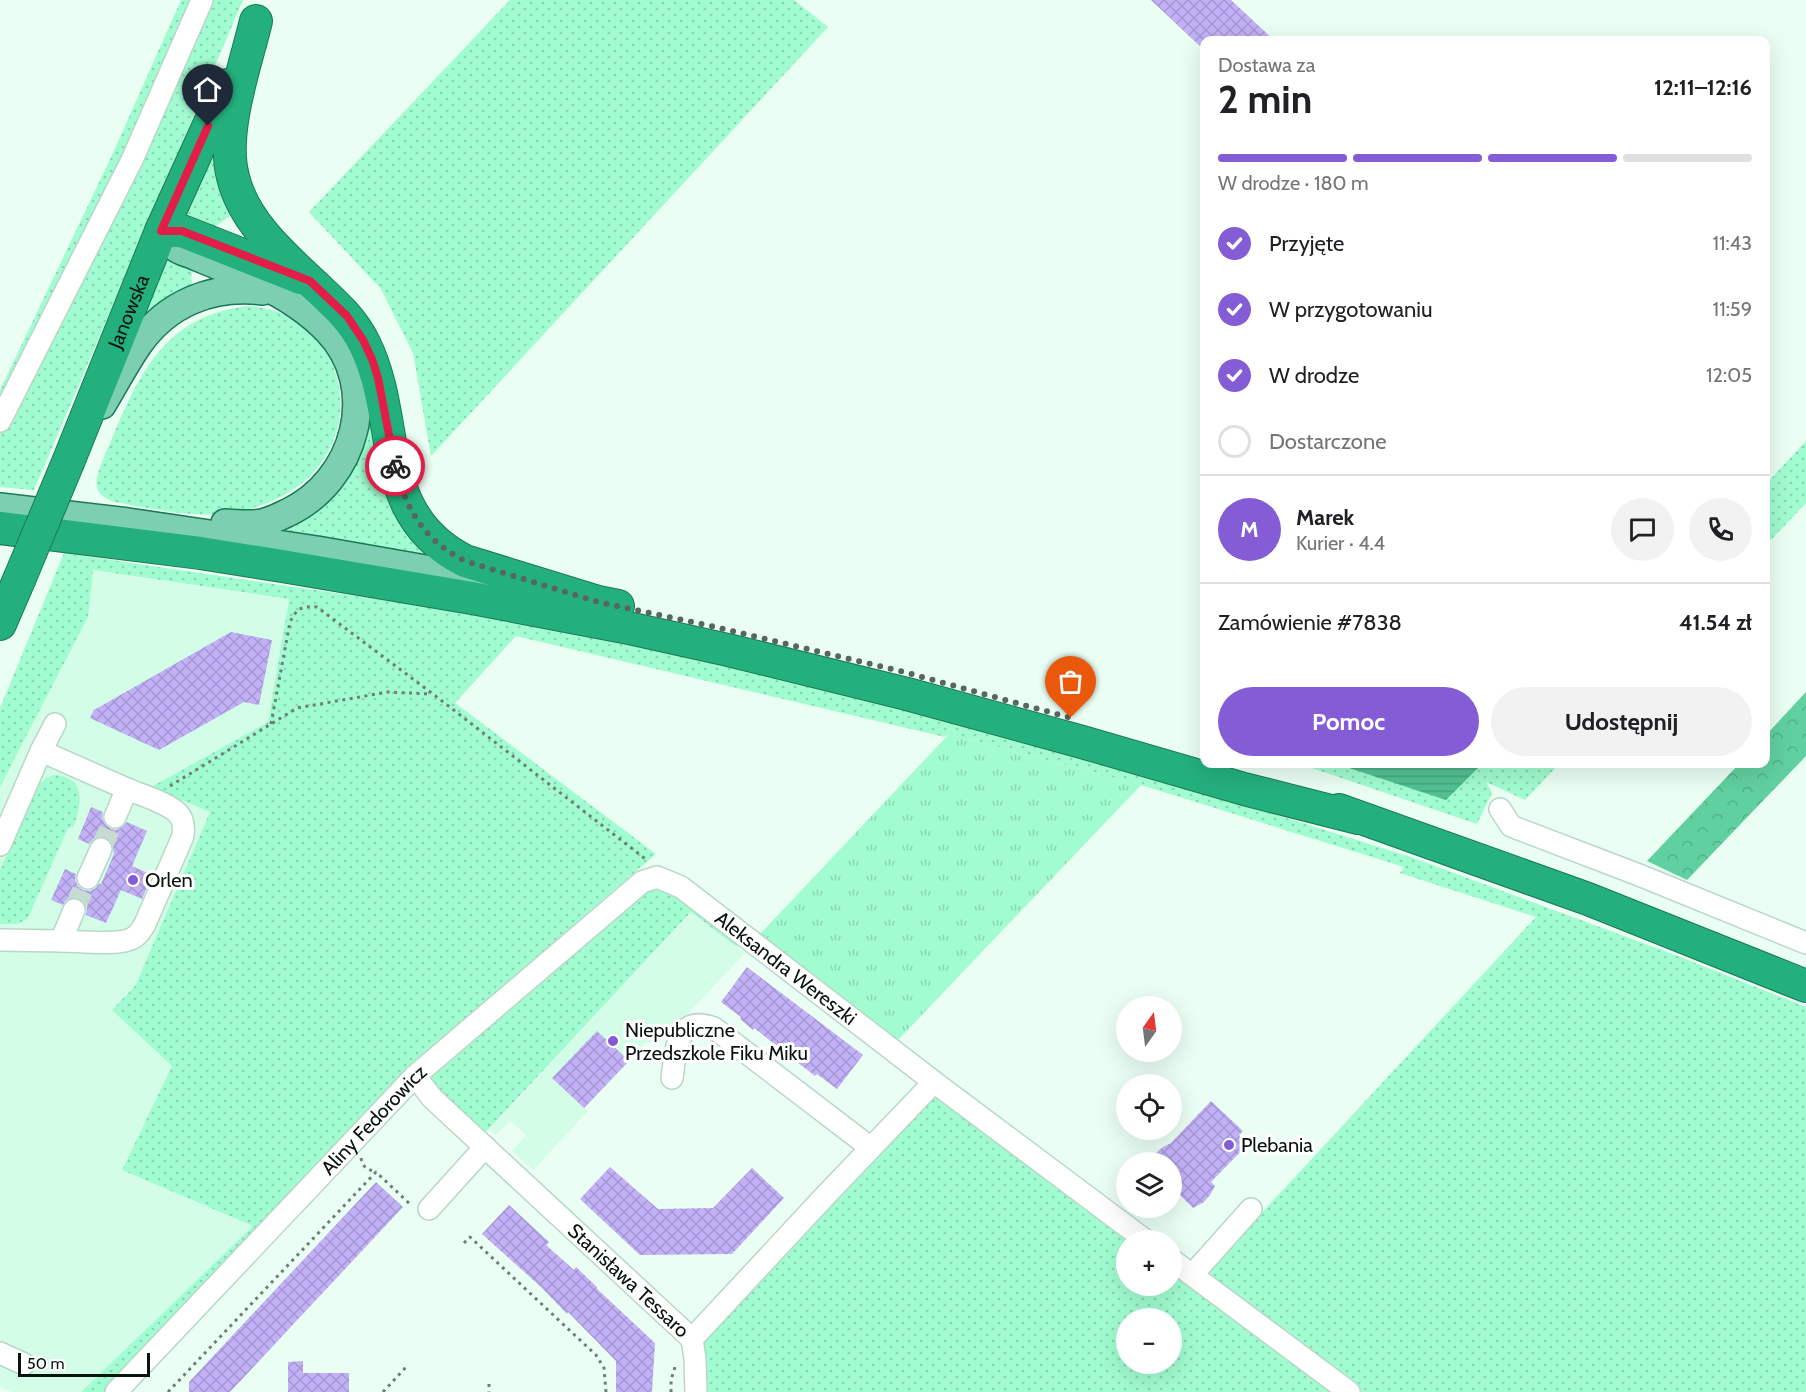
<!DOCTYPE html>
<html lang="pl">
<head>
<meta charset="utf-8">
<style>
  :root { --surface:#fff; --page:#f2f2f2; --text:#202124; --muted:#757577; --line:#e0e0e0; --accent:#835cd6 }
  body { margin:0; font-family:Cabin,sans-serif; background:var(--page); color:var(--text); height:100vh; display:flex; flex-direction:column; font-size:22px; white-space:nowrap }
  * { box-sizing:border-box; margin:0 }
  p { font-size:20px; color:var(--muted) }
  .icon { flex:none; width:33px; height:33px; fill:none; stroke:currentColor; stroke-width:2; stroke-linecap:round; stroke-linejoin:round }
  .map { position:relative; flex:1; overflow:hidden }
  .details { position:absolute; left:1200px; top:36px; width:570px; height:732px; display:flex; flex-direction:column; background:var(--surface); border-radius:12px; box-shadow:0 6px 24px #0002 }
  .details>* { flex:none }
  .needle { width:39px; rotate:14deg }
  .fabs { position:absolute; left:1116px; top:996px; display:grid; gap:12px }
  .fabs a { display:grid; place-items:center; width:66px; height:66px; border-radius:50%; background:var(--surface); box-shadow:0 6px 24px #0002; font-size:30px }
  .scale { position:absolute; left:18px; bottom:15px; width:132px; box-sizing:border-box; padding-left:6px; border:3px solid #08140e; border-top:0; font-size:16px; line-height:21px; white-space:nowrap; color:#08140e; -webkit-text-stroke:4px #fff; paint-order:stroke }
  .pin { position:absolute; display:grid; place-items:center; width:51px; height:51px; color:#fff; margin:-62px -26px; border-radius:50% 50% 50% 0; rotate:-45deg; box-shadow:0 0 6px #0007 }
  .pin .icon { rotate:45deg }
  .courier { position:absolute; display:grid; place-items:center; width:60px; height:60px; margin:-30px; border:4px solid #e11d48; border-radius:50%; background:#fff; color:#222; box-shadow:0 2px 8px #0007 }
  .summary em { font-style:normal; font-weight:700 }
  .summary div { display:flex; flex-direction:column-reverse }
  .summary { display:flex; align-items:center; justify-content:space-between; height:102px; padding:0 18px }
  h1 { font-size:39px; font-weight:700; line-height:45px }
  .bar { display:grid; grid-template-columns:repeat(4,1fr); gap:9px 6px; align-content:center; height:72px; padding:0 18px }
  .bar i { height:8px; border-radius:4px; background:var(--line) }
  .bar .selected { background:var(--accent) }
  .bar p { grid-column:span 4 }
  .line { display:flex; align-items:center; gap:15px; padding:0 18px; border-top:2px solid var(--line) }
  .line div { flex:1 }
  .round { display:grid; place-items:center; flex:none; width:63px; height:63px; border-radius:32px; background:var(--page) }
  ol { padding:0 18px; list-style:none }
  li { display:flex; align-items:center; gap:18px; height:66px }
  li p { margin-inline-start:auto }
  li .icon { padding:6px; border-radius:50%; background:var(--accent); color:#fff; stroke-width:4 }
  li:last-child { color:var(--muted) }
  li i { width:33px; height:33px; border:3px solid var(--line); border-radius:50% }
  .button { display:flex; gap:12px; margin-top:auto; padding:12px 18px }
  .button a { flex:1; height:69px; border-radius:36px; background:var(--accent); color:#fff; font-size:24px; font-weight:700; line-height:69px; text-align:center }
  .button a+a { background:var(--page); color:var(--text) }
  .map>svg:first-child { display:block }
  .built { fill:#d3fde7 }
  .grass { fill:url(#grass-dots); fill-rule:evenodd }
  .forest { fill:url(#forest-crowns) }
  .park { fill:url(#park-tufts) }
  .water { fill:url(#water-rules) }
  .building { fill:url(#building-cross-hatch) }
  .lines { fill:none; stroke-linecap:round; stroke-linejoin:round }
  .minor-tunnel { stroke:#c8dbd1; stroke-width:21; stroke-dasharray:21 10; stroke-linecap:butt }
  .minor-casing { stroke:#b8d8c7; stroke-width:24 }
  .major-casing { stroke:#1a7956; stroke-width:30 }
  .highway-casing { stroke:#1a7956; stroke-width:34 }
  .path { stroke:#6f7e76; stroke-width:3; stroke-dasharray:3 4.5; stroke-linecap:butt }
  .minor { stroke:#fff; stroke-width:21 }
  .major { stroke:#7cd0b1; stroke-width:27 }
  .highway { stroke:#24b07d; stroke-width:32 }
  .highway-bridge-casing { stroke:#1a7956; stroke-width:34; stroke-linecap:butt }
  .highway-bridge { stroke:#24b07d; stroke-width:32 }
  .done { stroke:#57665e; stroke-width:6; stroke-dasharray:0 10.8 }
  .route { stroke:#e11d48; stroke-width:8 }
  .poi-dot { fill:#835cd6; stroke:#fff; stroke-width:2 }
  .labels { text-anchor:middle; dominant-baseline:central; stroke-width:6; stroke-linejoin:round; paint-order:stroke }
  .street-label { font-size:20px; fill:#08140e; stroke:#fff }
  .poi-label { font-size:20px; fill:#08140e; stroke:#fff; text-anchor:start }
</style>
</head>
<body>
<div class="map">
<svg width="1806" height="1392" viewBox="0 0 1806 1392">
  <defs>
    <pattern id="grass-dots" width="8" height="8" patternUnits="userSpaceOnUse" patternTransform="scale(1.5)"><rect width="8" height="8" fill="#a1fcd1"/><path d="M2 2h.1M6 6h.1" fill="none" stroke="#89d7b2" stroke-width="1.8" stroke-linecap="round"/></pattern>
    <pattern id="forest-crowns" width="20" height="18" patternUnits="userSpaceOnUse" patternTransform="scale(1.5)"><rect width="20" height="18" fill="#61d0a0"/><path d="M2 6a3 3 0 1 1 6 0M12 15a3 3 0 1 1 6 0" fill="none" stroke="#53b289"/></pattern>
    <pattern id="park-tufts" width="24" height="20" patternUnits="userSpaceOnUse" patternTransform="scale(1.5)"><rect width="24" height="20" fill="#a1fcd1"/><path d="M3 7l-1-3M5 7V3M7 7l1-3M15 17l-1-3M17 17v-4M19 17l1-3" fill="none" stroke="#89d7b2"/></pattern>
    <pattern id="water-rules" width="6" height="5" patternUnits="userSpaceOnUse" patternTransform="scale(1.5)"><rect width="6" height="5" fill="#53c292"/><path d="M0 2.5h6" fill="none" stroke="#47a67d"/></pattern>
    <pattern id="building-cross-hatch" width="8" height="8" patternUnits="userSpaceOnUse" patternTransform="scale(1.5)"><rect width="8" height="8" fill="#c2b1f7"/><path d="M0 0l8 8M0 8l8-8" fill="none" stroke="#a597d3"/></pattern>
  </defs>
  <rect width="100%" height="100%" fill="#eafef3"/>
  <path class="built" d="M92 570 289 599 268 722 152 786 210 812 135 986 112 1010 172 1066 122 1170 253 1226 81 1392H12L0 1387V787L88 617Z
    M692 912 745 953 663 1040 646 1042 584 1108 588 1111 533 1170 512 1151 526 1135 510 1121 496 1135 490 1129Z"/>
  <path class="grass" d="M181 0H243L34 490 0 487V390L113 153Z
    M510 0H794L828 27 431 456 413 353 381 289 309 212Z
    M217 144 236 212 213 228 184 223Z
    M170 253 195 264 191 278 194 289 139 327Z
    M222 254C245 264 267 274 289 283 300 288 313 292 322 300 354 327 369 369 376 409 381 442 381 476 397 507 410 531 428 548 449 564L263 534C273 531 284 528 293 523 350 495 379 423 359 363 352 344 336 325 321 312 293 286 255 274 220 259Z
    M247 306C336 310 371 416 309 477 289 496 262 507 236 512 201 520 150 508 114 502 94 494 94 486 100 467 133 391 153 318 247 306Z
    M1806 441V503L1766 545V484Z
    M64 553 580 629 1074 751 1411 857 1678 956 1806 1007V1392H704V1341L948 1078 1164 1240H1126V1286H1172V1247L1206 1273 1536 917 1400 873 1404 867 1141 785 949 734 945 737 516 636 455 703 656 854 423 1055 105 1392H81L253 1226 122 1170 172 1066 112 1010 135 986 210 812 151 787 268 722 289 599 93 570 88 617 0 787V708ZM1126 1318H1172V1364H1126Z
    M1300 764H1559L1525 800 1486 782 1492 793 1477 824Z
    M54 775C87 777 82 804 73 827L68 828 28 918 18 924H0V870L37 786 46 778Z
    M653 890H670L739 939 737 947 691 912 484 1134 430 1083 431 1071 639 896Z"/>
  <path class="forest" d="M1806 692V756L1687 880 1647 861 1739 764H1766V735Z"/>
  <path class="park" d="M949 734 1141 785 898 1040 760 934Z"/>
  <path class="water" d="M1337 764H1482L1446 800Z"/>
  <path class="building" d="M1151 0H1231L1274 40H1204V50Z
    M231 632 272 640 259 705 244 702 159 750 90 718 94 710Z
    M91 807 103 812 102 818 105 824 111 829 117 830 122 827 127 822 147 831 132 866 152 875 142 899 121 890 106 923 86 915 87 908 84 902 79 899 72 897 66 900 63 905 51 900 65 869 76 874 75 880 78 886 83 890 90 891 96 888 99 884H101L114 854 112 842 106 837 99 836 94 838 89 844 78 839Z
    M747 967 863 1055 837 1089 817 1074 815 1076 754 1028 753 1030 740 1019 741 1017 721 1002Z
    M597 1031 629 1061 584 1108 552 1078Z
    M1211 1101 1243 1131 1239 1135 1248 1144 1211 1182 1215 1186 1210 1195 1204 1202 1193 1208 1172 1187V1162H1145L1163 1147 1171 1143Z
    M610 1167 658 1209 713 1208 752 1168 784 1198 732 1254 640 1255 580 1199Z
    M376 1182 403 1207 230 1392H189V1382Z
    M509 1205 549 1242 546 1245 574 1270 576 1267 597 1287 596 1288 655 1343 652 1392H616V1361L568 1312 567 1314 541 1287 482 1234Z
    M303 1361V1373H349V1392H288V1362Z"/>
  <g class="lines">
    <path class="minor-tunnel" d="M101 849 115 817
      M74 910 88 878"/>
    <g class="minor-casing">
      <g id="minor">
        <path d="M0 421 132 160 202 0"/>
        <path d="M41 751 127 789 115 817"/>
        <path d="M1500 809 1511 826 1639 875 1806 943"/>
        <path d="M0 845 41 751 55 724"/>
        <path d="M88 878 101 849"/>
        <path d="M0 940 61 941 74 910"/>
        <path d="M61 941C78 941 120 946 133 938 139 935 142 929 145 924L183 836C184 829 184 822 180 816 172 804 141 795 127 789"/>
        <path id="s1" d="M415 1076 432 1098 692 1339 826 1195 934 1082"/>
        <path d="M672 1078C676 1052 675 1014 714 1028L871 1148"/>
        <path d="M429 1209 485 1147"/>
        <path d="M1172 1260 1349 1392"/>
        <path d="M1192 1275 1251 1209"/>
        <path d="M692 1339 695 1359 696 1392"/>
        <path d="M0 1353 24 1364"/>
        <path id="s2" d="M116 1392 415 1076 642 882 657 877 681 887 934 1082 1145 1240"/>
      </g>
    </g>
    <g class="major-casing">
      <path id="major" d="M161 231C166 236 171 244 176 248 182 252 191 254 197 257 214 264 231 271 248 278 277 291 305 307 327 330 382 387 356 481 287 513 279 517 270 521 262 523 250 525 237 524 225 523
        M102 405C114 385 125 364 138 345 167 303 212 285 263 291
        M0 507 128 522 317 550 494 581"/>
    </g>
    <g class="highway-casing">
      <g id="highway">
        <path d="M256 21C245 67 221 132 233 177 243 220 280 253 311 282 331 301 351 317 364 343 403 421 372 514 465 561L598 602 618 606"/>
        <path d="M161 231H182L301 278"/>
        <path id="s3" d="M69 460 161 231 227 85"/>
        <path d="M0 528 200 553 282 566 472 598 624 627 728 650 907 694 1082 742 1244 789 1358 818"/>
        <path d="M0 624 19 580"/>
        <path d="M1339 810 1588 899 1806 986"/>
      </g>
    </g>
    <path class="path" d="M271 724 290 622C297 608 302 606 317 607L433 694 648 861
      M170 786 297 708 388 692 431 694
      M361 1158C363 1168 367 1169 376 1172
      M464 1243 470 1237 596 1355 604 1368 606 1392
      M489 1384V1392
      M168 1392 376 1172 412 1206
      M383 1392 407 1366
      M671 1392V1380L675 1367"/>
    <use href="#minor" class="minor"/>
    <use href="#major" class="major"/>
    <use href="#highway" class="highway"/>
    <g class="highway-bridge-casing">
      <path id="highway-bridge" d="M19 580 69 460"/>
    </g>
    <use href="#highway-bridge" class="highway-bridge"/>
  </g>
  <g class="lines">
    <path class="done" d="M395 466C407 511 423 539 465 561L598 602 711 626 904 672 1071 718"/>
    <path class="route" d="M208 126 161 231H182L310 281 347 316 363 340 372 359 378 378 395 466"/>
  </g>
  <g class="poi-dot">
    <circle cx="133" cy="880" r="6"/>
    <circle cx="613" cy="1041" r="6"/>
    <circle cx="1229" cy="1145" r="6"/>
  </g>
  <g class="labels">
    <g class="street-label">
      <text stroke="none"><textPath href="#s3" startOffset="160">Janowska</textPath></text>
      <text stroke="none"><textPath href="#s2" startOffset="908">Aleksandra Wereszki</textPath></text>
      <text stroke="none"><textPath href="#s2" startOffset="375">Aliny Fedorowicz</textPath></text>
      <text stroke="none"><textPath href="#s1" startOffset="296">Stanisława Tessaro</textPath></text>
    </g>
    <g class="poi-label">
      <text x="145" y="880">Orlen</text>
      <text x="625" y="1030">Niepubliczne<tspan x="625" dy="23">Przedszkole Fiku Miku</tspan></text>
      <text x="1241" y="1145">Plebania</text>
    </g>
  </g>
</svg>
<div class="fabs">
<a><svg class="needle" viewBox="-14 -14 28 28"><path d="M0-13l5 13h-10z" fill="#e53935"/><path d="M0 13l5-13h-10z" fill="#757577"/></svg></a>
<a><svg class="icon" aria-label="locate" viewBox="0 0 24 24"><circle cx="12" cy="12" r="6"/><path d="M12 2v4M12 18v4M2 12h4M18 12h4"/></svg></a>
<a><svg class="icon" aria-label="layers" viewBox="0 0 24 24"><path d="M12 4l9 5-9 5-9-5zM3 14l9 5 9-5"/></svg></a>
<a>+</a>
<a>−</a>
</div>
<div class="scale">50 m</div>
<div class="pin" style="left:1071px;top:718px;background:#ea580c"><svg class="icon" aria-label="bag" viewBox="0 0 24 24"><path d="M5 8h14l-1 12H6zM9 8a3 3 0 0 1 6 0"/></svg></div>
<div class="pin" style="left:208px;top:126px;background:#1f2937"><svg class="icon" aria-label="home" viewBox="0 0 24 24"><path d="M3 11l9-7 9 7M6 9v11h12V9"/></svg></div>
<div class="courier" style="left:395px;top:466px"><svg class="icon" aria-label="bike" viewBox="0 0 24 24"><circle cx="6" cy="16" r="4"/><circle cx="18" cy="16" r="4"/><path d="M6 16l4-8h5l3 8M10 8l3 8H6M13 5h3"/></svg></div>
<section class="details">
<div class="summary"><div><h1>2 min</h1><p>Dostawa za</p></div><em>12:11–12:16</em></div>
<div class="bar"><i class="selected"></i><i class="selected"></i><i class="selected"></i><i></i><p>W drodze · 180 m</p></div>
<ol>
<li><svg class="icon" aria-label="check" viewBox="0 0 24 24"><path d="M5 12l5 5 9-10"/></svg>Przyjęte<p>11:43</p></li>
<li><svg class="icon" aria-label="check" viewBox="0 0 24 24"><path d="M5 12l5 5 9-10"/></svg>W przygotowaniu<p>11:59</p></li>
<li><svg class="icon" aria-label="check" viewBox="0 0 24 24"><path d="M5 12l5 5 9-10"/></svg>W drodze<p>12:05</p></li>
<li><i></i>Dostarczone</li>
</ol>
<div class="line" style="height:108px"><b class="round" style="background:var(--accent);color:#fff">M</b><div><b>Marek</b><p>Kurier · 4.4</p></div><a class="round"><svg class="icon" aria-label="chat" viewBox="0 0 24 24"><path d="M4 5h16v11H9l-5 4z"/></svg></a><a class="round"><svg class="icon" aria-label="phone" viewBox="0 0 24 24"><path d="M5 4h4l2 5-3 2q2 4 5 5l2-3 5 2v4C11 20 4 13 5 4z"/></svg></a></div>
<div class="line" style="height:78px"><div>Zamówienie #7838</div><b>41.54 zł</b></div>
<div class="button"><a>Pomoc</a><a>Udostępnij</a></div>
</section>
</div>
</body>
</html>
